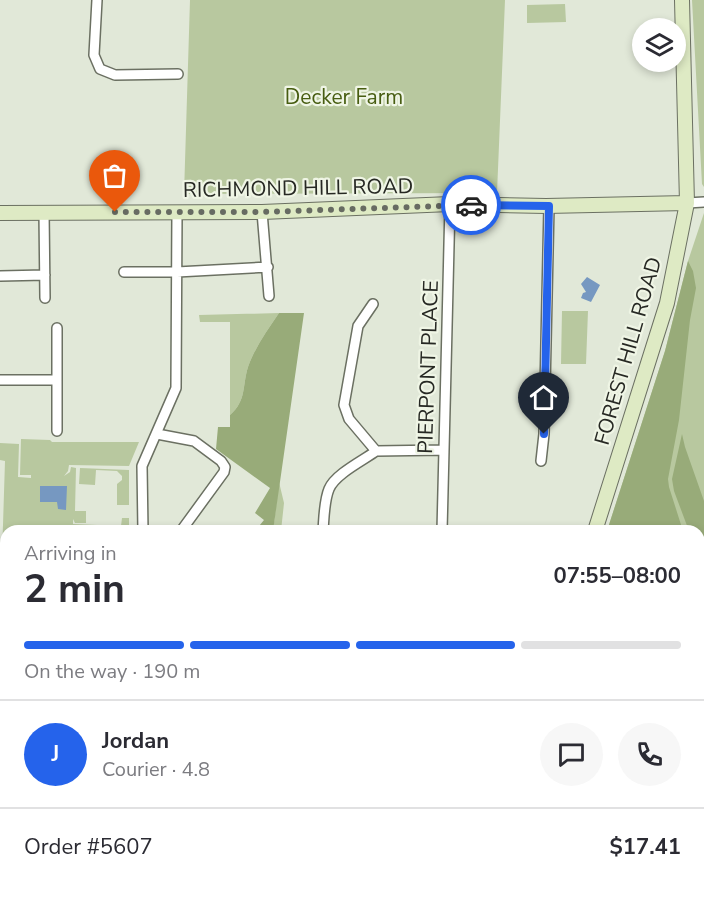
<!DOCTYPE html>
<html lang="en">
<head>
<meta charset="utf-8">
<style>
  :root { --surface:#fff; --page:#f7f7f7; --text:#2b2b33; --muted:#7c7c81; --line:#e1e1e2; --accent:#2563eb }
  body { margin:0; font-family:"Nunito Sans",sans-serif; background:var(--page); color:var(--text); height:100vh; display:flex; flex-direction:column; font-size:22px; white-space:nowrap }
  * { box-sizing:border-box; margin:0 }
  p { font-size:20px; color:var(--muted) }
  .icon { flex:none; width:33px; height:33px; fill:none; stroke:currentColor; stroke-width:2; stroke-linecap:round; stroke-linejoin:round }
  .map { position:relative; flex:1; overflow:hidden }
  .sheet { position:absolute; left:0px; top:525px; width:705px; height:374px; display:flex; flex-direction:column; background:var(--surface); border-radius:18px 18px 0 0; box-shadow:0 3px 9px #0003 }
  .sheet>* { flex:none }
  .controls { position:absolute; left:632px; top:18px; display:grid; gap:12px }
  .controls a { display:grid; place-items:center; width:54px; height:54px; border-radius:50%; background:var(--surface); box-shadow:0 3px 9px #0003; font-size:30px }
  .pin { position:absolute; display:grid; place-items:center; width:51px; height:51px; color:#fff; margin:-62px -26px; border-radius:50% 50% 50% 0; rotate:-45deg; box-shadow:0 0 6px #0007 }
  .pin .icon { rotate:45deg }
  .courier { position:absolute; display:grid; place-items:center; width:60px; height:60px; margin:-30px; border:4px solid #2563eb; border-radius:50%; background:#fff; color:#222; box-shadow:0 2px 8px #0007 }
  .summary em { font-style:normal; font-weight:700 }
  .summary div { display:flex; flex-direction:column-reverse }
  .summary { display:flex; align-items:center; justify-content:space-between; height:102px; padding:0 24px }
  h1 { font-size:39px; font-weight:700; line-height:45px }
  .bar { display:grid; grid-template-columns:repeat(4,1fr); gap:9px 6px; align-content:center; height:72px; padding:0 24px }
  .bar i { height:8px; border-radius:4px; background:var(--line) }
  .bar .selected { background:var(--accent) }
  .bar p { grid-column:span 4 }
  .line { display:flex; align-items:center; gap:15px; padding:0 24px; border-top:2px solid var(--line) }
  .line div { flex:1 }
  .round { display:grid; place-items:center; flex:none; width:63px; height:63px; border-radius:32px; background:var(--page) }
  .map>svg:first-child { display:block }
  .built { fill:#d5dfc8 }
  .green { fill:#b8c89f }
  .forest { fill:#98ab79 }
  .water { fill:#7698c1 }
  .lines { fill:none; stroke-linecap:round; stroke-linejoin:round }
  .street-casing { stroke:#6b7062; stroke-width:12 }
  .secondary-casing { stroke:#6b7062; stroke-width:16 }
  .street { stroke:#fff; stroke-width:9 }
  .secondary { stroke:#deeac4; stroke-width:14 }
  .done { stroke:#676b62; stroke-width:6; stroke-dasharray:0 10.8 }
  .route { stroke:#2563eb; stroke-width:8 }
  .labels { text-anchor:middle; dominant-baseline:central; stroke-width:4.5; stroke-linejoin:round; paint-order:stroke }
  .park-label { font-size:21px; fill:#475d11; stroke:#eff5e5 }
  .street-label { font-size:21px; fill:#262823; stroke:#eff5e5 }
</style>
</head>
<body>
<div class="map">
<svg width="704" height="898" viewBox="0 0 704 898">
  <rect width="100%" height="100%" fill="#e1e8d8"/>
  <path class="built" d="M0 867 6 872V892L13 893 11 898H0Z"/>
  <path class="green" d="M190 0H505L497 193 184 194Z
    M692 0H704V187L702 184Z
    M565 4 566 22 527 23V5Z
    M704 213V898H490L492 892H699V531H607L665 351 688 261Z
    M562 311H588L586 364H561Z
    M279 313C267 331 255 347 248 367 242 386 247 400 230 415V322H200L199 315Z
    M21 439 50 440 52 442H139L129 466 69 465 68 471 64 476 70 472 71 467 76 468 75 511H86V523H75L73 519V524L121 526 122 518H129V531H6V621L0 620 5 461 0 460V443L19 444 18 477 31 478V475H20Z
    M80 468 129 470V505H117V484L122 480V476L117 471 96 470 95 485 79 484Z
    M279 482 284 503 281 531H273Z
    M0 699H6V799L0 782Z
    M230 893V892L302 893 300 898H269L253 895 249 898H230Z"/>
  <path class="forest" d="M688 261 693 271 696 288 690 320 679 420 668 479 669 487 683 531H607L665 351Z
    M279 313H304L273 531H255L264 520 255 513 270 488 216 449 218 427H230V415C247 400 242 386 248 367 255 347 267 331 279 313Z
    M682 434 685 447 704 501V571L699 559V531H689L674 491 672 479Z
    M699 569 704 581V898H490L492 892H699Z"/>
  <path class="water" d="M587 277 600 285 591 302 581 298 583 293 586 292 581 284Z
    M40 486H67L66 510 58 509 57 502H40Z"/>
  <g class="lines">
    <g class="street-casing">
      <path id="street" d="M97 0 94 55 100 69 115 75 178 74
        M687 203 704 202
        M44 212 45 298
        M262 212 269 296
        M124 272H177L268 267
        M0 276 45 275
        M373 304 358 326 344 405 349 419 376 451 444 450
        M57 328V431
        M0 380H57
        M157 434 194 441 221 461 225 467 224 472 181 531
        M541 461 544 434 549 206
        M143 531 142 466 176 388 177 212
        M323 531C324 518 324 501 329 489 335 474 364 460 376 451
        M442 531 450 204
        M0 627H6
        M0 824 6 821
        M0 830 6 849
        M326 892 343 898
        M154 898V892"/>
    </g>
    <g class="secondary-casing">
      <path id="secondary" d="M0 213 262 212 450 204 546 206 687 203
        M595 531 667 303 687 203 682 0
        M478 898 480 892"/>
    </g>
    <use href="#street" class="street"/>
    <use href="#secondary" class="secondary"/>
  </g>
  <g class="lines">
    <path class="done" d="M115 212H262L471 205"/>
    <path class="route" d="M471 205 549 206 544 434"/>
  </g>
  <g class="labels">
    <g class="park-label">
      <text x="344" y="97">Decker Farm</text>
    </g>
    <g class="street-label">
      <text transform="translate(298 188) rotate(-1)">RICHMOND HILL ROAD</text>
      <text transform="translate(628 351) rotate(-74)">FOREST HILL ROAD</text>
      <text transform="translate(428 367) rotate(-88)">PIERPONT PLACE</text>
    </g>
  </g>
</svg>
<div class="controls">
<a><svg class="icon" aria-label="layers" viewBox="0 0 24 24"><path d="M12 4l9 5-9 5-9-5zM3 14l9 5 9-5"/></svg></a>
</div>
<div class="pin" style="left:115px;top:212px;background:#ea580c"><svg class="icon" aria-label="bag" viewBox="0 0 24 24"><path d="M5 8h14l-1 12H6zM9 8a3 3 0 0 1 6 0"/></svg></div>
<div class="pin" style="left:544px;top:434px;background:#1f2937"><svg class="icon" aria-label="home" viewBox="0 0 24 24"><path d="M3 11l9-7 9 7M6 9v11h12V9"/></svg></div>
<div class="courier" style="left:471px;top:205px"><svg class="icon" aria-label="car" viewBox="0 0 24 24"><path d="M5 17H2v-5l4-1 3-4h7l3 4 3 1v5h-3M9 17h6M6 11h13"/><circle cx="7" cy="17" r="2"/><circle cx="17" cy="17" r="2"/></svg></div>
<section class="sheet">
<div class="summary"><div><h1>2 min</h1><p>Arriving in</p></div><em>07:55–08:00</em></div>
<div class="bar"><i class="selected"></i><i class="selected"></i><i class="selected"></i><i></i><p>On the way · 190 m</p></div>
<div class="line" style="height:108px"><b class="round" style="background:var(--accent);color:#fff">J</b><div><b>Jordan</b><p>Courier · 4.8</p></div><a class="round"><svg class="icon" aria-label="chat" viewBox="0 0 24 24"><path d="M4 5h16v11H9l-5 4z"/></svg></a><a class="round"><svg class="icon" aria-label="phone" viewBox="0 0 24 24"><path d="M5 4h4l2 5-3 2q2 4 5 5l2-3 5 2v4C11 20 4 13 5 4z"/></svg></a></div>
<div class="line" style="height:78px"><div>Order #5607</div><b>$17.41</b></div>
</section>
</div>
</body>
</html>
